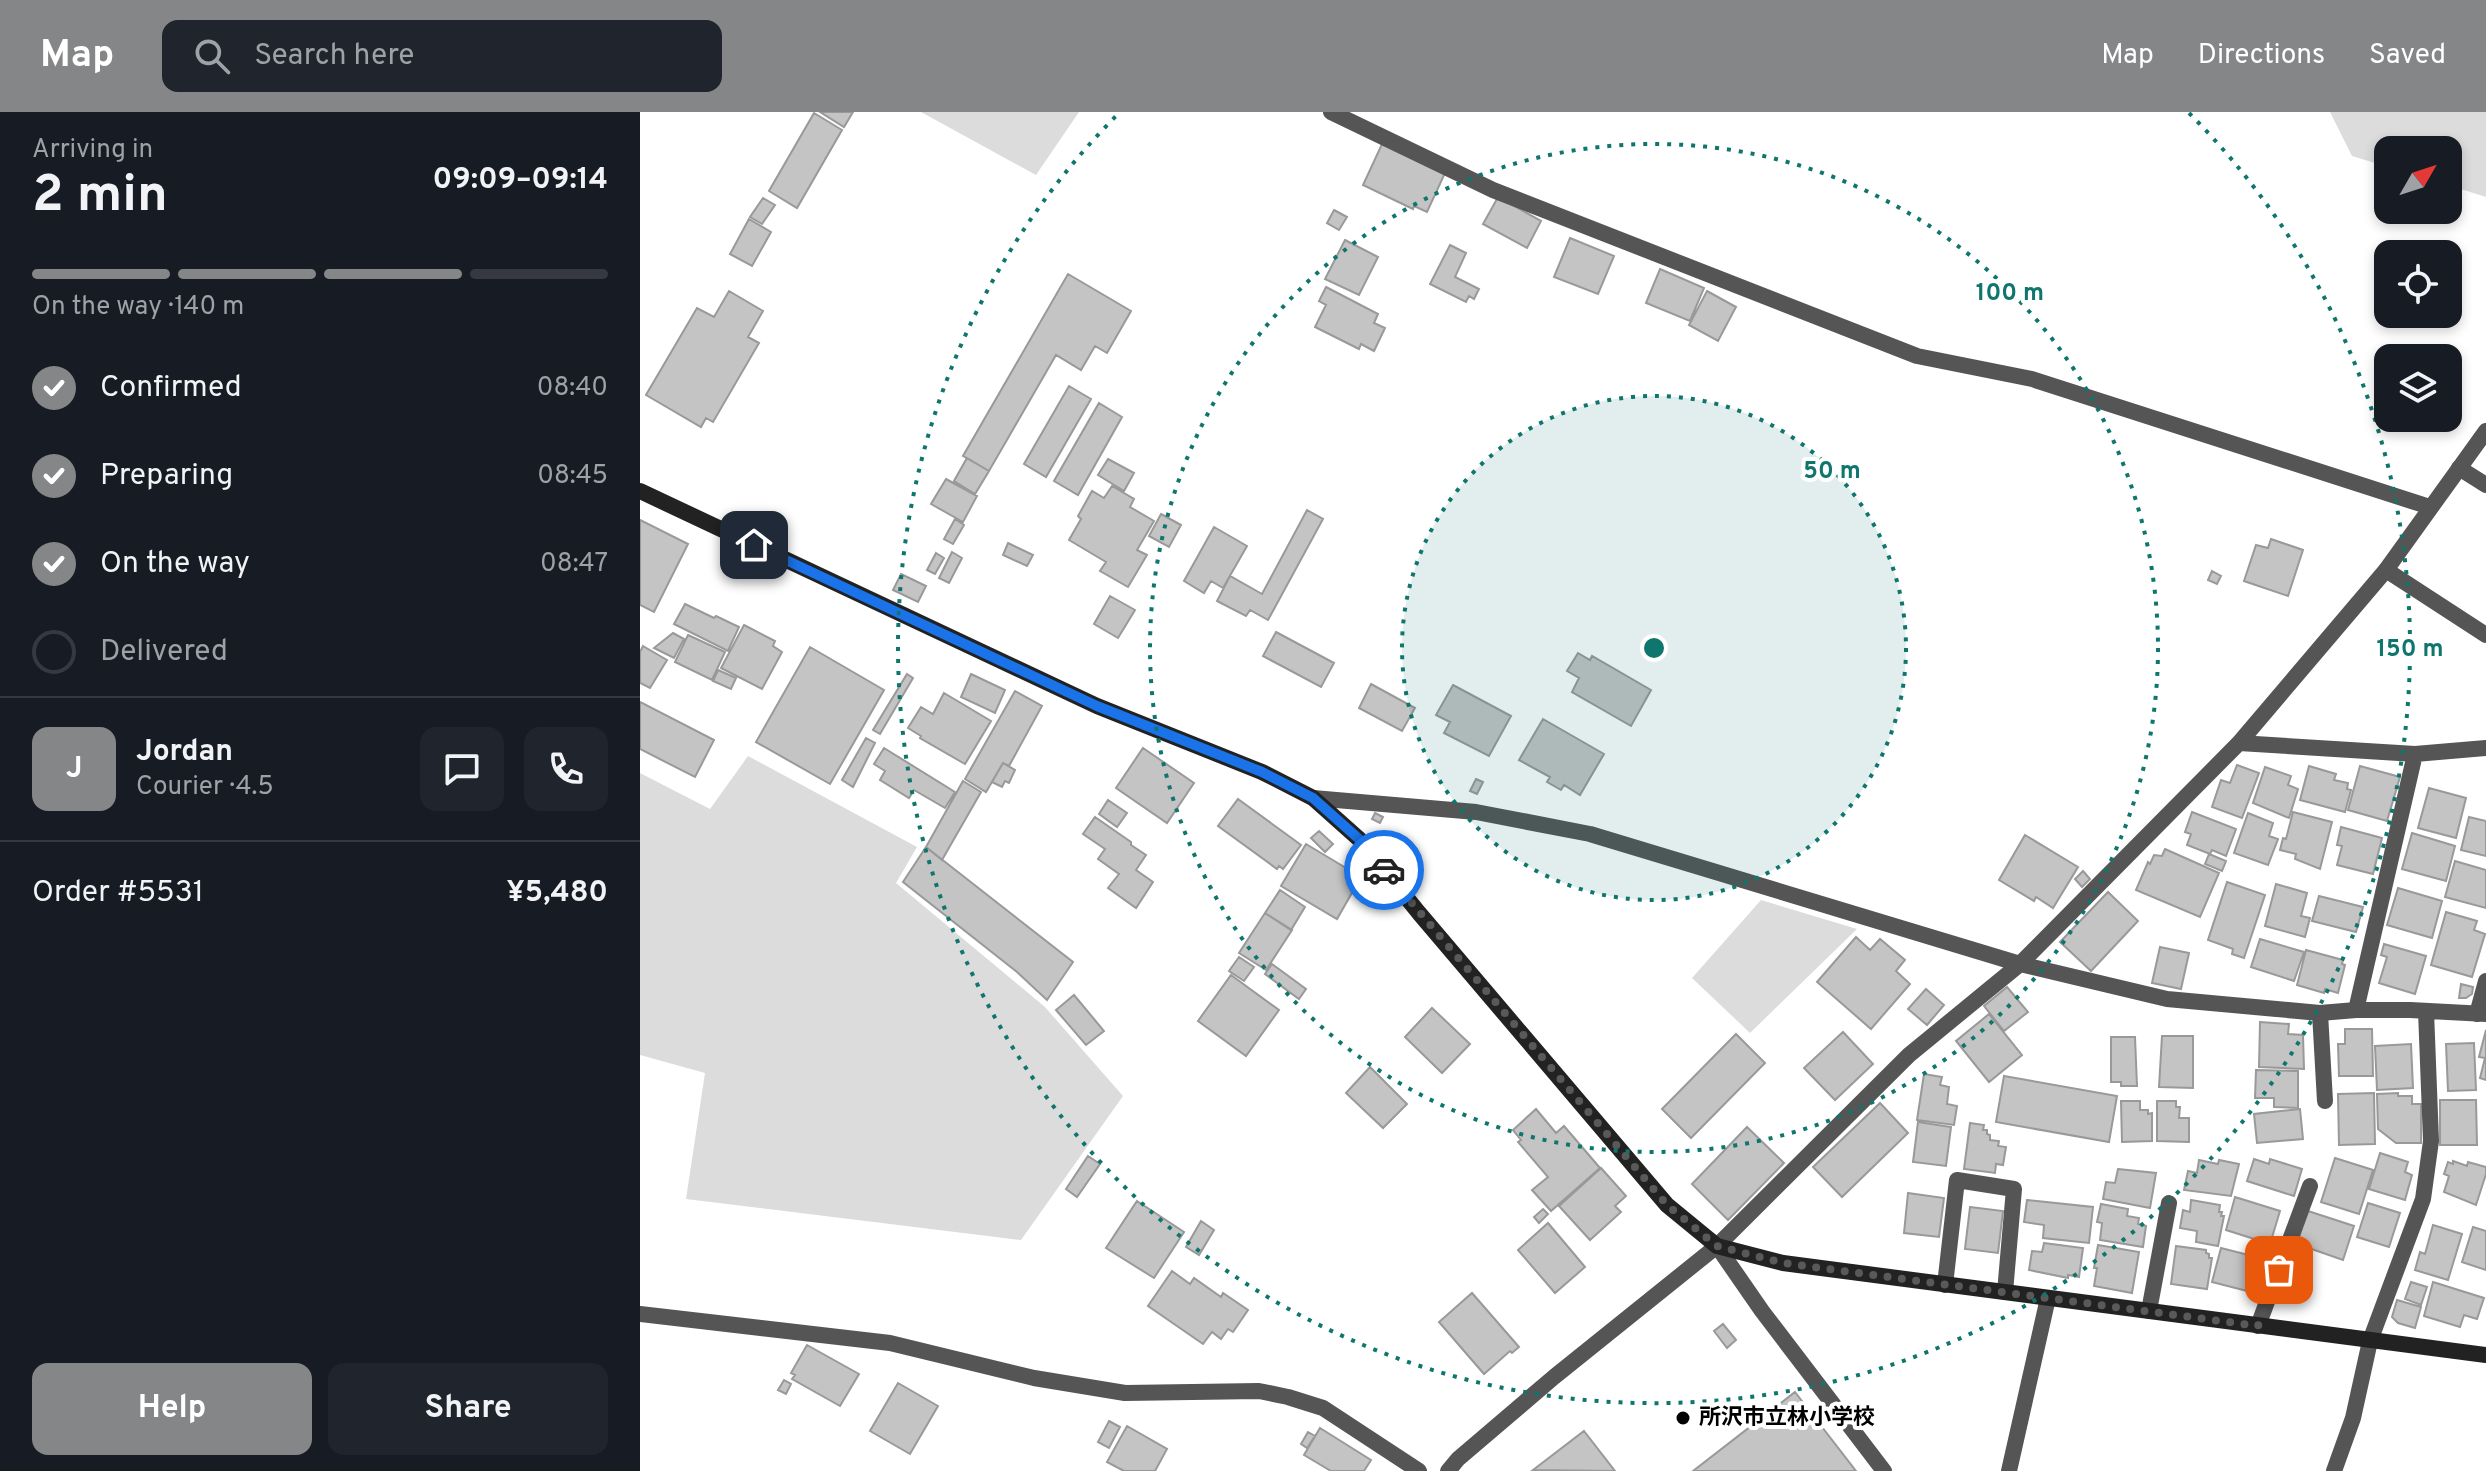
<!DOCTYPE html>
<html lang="en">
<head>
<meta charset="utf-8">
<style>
  :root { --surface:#171b24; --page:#20242c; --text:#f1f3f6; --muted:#9ea1a6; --line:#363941; --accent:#858687 }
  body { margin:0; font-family:Overpass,"Noto Sans JP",sans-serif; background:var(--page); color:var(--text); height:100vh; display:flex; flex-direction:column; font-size:30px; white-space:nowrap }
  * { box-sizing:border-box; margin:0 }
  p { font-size:26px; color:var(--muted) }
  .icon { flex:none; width:44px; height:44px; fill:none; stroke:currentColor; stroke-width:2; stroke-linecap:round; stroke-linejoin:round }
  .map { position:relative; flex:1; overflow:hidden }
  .side { display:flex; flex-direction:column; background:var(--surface); width:640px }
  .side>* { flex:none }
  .needle { width:52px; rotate:51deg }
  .tools { position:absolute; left:1734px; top:24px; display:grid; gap:16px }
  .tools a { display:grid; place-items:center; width:88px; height:88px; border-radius:16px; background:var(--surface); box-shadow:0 4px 12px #0003; font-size:40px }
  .pin { position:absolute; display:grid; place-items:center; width:68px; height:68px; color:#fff; margin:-34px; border-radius:16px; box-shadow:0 4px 12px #0006 }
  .courier { position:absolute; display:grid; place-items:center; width:80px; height:80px; margin:-40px; border:6px solid #1a73e8; border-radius:50%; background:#fff; color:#222; box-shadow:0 2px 10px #0007 }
  .summary em { font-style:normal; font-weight:700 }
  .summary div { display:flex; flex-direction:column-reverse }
  .summary { display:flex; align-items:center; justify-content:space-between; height:136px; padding:0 32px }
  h1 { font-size:52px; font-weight:700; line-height:60px }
  .bar { display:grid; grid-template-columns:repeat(4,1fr); gap:12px 8px; align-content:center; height:96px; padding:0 32px }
  .bar i { height:10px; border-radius:6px; background:var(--line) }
  .bar .on { background:var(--accent) }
  .bar p { grid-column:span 4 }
  .line { display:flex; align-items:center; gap:20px; padding:0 32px; border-top:2px solid var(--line) }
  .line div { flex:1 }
  .round { display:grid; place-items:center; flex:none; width:84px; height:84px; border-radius:16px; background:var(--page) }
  ol { padding:0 32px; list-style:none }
  li { display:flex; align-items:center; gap:24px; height:88px }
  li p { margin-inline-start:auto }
  li .icon { padding:8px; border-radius:50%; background:var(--accent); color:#fff; stroke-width:4 }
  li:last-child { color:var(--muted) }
  li i { width:44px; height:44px; border:4px solid var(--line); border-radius:50% }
  .cta { display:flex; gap:16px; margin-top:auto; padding:16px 32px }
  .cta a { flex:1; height:92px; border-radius:16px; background:var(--accent); color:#fff; font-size:32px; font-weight:700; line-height:92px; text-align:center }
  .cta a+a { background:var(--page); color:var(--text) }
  header { display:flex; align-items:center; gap:48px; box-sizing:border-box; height:112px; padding:0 40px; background:var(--accent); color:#fff }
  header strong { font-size:38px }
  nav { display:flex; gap:44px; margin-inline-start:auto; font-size:28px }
  .search { width:560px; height:72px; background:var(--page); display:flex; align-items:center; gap:20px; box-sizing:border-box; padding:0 28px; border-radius:16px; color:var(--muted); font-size:30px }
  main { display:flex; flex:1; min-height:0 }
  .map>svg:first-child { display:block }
  .green { fill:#dcdcdc }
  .building { fill:#c4c4c4; stroke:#999; stroke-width:2 }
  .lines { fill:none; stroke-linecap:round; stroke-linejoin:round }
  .lane { stroke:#555; stroke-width:16 }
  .street { stroke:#555; stroke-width:16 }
  .secondary { stroke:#222; stroke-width:16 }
  .done { stroke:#595959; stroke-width:8; stroke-dasharray:0 14.4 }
  .route { stroke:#1a73e8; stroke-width:10 }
  .ring { fill:none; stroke:#0f766e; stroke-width:4; stroke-dasharray:4 8 }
  .poi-dot { fill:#000; stroke:#fff; stroke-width:3 }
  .labels { text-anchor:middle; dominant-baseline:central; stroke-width:8; stroke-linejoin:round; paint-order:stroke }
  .poi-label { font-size:22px; font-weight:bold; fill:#000; stroke:#fff; text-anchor:start }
  .centre { fill:#0f766e; stroke:#fff; stroke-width:4 }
  .ring-label { font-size:24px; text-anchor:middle; font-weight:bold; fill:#0f766e; stroke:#fff; stroke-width:8; stroke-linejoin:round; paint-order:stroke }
</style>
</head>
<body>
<header>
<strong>Map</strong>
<div class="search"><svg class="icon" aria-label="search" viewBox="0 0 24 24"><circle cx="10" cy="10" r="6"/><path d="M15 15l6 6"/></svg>Search here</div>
<nav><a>Map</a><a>Directions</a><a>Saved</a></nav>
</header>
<main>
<section class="side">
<div class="summary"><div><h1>2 min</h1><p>Arriving in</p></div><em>09:09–09:14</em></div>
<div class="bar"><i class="on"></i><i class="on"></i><i class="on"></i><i></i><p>On the way · 140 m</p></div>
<ol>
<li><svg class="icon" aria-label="check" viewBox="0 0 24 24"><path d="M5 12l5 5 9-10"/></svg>Confirmed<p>08:40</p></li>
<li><svg class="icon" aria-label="check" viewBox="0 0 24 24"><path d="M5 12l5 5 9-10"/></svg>Preparing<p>08:45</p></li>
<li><svg class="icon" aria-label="check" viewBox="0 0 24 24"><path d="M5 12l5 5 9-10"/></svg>On the way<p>08:47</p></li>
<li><i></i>Delivered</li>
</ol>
<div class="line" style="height:144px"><b class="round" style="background:var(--accent);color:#fff">J</b><div><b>Jordan</b><p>Courier · 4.5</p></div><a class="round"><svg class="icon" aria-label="chat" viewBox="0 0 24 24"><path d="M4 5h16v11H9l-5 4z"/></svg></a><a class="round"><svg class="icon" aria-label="phone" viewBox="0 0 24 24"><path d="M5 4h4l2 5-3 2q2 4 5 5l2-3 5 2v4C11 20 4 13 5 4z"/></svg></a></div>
<div class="line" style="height:104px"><div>Order #5531</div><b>¥5,480</b></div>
<div class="cta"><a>Help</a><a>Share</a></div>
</section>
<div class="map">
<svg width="1846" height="1359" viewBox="0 0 1846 1359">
  <rect width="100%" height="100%" fill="#fff"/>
  <path class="green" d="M281 0H439L396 63Z
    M1690 0H1846V85L1808 73V38H1748V55L1712 44Z
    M108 644 277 735 256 771 405 895 483 984 381 1128 46 1087 65 961 0 943V661L70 697Z
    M1121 788 1217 817 1110 921 1052 866Z"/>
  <path class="building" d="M180 0H213L204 15Z
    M174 1 202 18 157 96 129 79Z
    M742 32 805 61 787 100 774 94 773 97 723 73Z
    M858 85 901 109 887 136 843 112Z
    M123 86 135 93 122 112 110 105Z
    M694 98 707 105 699 118 687 111Z
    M109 107 131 120 112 154 90 142Z
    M930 126 974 144 958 182 914 165Z
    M705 128 738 145 719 183 685 167Z
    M810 133 826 141 815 165 839 177 834 187 829 184 826 190 790 172Z
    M1020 157 1064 176 1050 209 1006 191Z
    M428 162 491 199 467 241 455 234 441 258 416 243 349 359 323 344Z
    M686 175 738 202 734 211 745 216 734 239 721 232 719 237 675 215 686 193 679 189Z
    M89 179 123 199 108 225 119 231 73 310 66 306 61 315 6 283 57 196 74 205Z
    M1067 179 1096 195 1078 229 1049 213Z
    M429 274 451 287 406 365 384 352Z
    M459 291 482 305 438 383 414 369Z
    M327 346 349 359 335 382 314 369Z
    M468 347 494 361 484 379 458 363Z
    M306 367 337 384 323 410 291 392Z
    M472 374 494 387 490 395 514 409 497 438 507 443 488 475 460 459 466 450 429 428 441 407 438 404 452 379 464 386Z
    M667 398 683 407 628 508 610 498 606 504 577 489 590 464 622 482Z
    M521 402 541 413 529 435 509 424Z
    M315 407 324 413 313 432 304 427Z
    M0 408 48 432 14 500 0 493Z
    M574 415 607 434 583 476 571 469 564 481 544 469Z
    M1631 427 1663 438 1648 484 1604 469 1616 433 1628 436Z
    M368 431 393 443 387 454 363 443Z
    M312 440 322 446 309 471 299 466Z
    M296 441 304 446 295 462 287 458Z
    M1572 459 1581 464 1577 472 1568 468Z
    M261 462 286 474 278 490 253 478Z
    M470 484 495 498 478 526 454 512Z
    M45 492 74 506 76 504 99 515 88 539 34 512Z
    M104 513 135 529 133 534 142 540 122 577 81 556Z
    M636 520 694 551 681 575 623 544Z
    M33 521 44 527 34 546 14 536Z
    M48 523 85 540 72 568 35 550Z
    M3 534 27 548 10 576 0 571V540Z
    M170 535 244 578 190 672 116 630Z
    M938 541 950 548 952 544 1011 578 991 614 932 580 939 566 927 559Z
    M78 558 96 566 91 577 73 569Z
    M267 562 273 566 240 622 233 618Z
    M331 562 365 578 355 601 321 585Z
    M731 572 775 596 762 619 719 596Z
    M813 573 871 604 849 644 804 621 810 610 796 603Z
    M375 579 402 594 369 654 363 651 346 680 325 667Z
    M304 581 351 609 325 652 280 626 281 624 268 616 281 595 293 602Z
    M0 590 74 628 55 665 0 637Z
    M903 607 964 642 940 683 924 673 921 678 907 670 910 665 879 648Z
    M226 626 235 631 213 675 202 668Z
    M244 636 315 680 305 696 274 678 269 686 240 668 245 659 234 652Z
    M503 636 554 671 527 711 476 676Z
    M363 651 375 658 369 671 365 669 362 675 352 670Z
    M1597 653 1619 661 1602 706 1572 695 1581 668 1590 671Z
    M1669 654 1696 662 1694 668 1708 671 1707 677 1711 678 1705 700 1660 688Z
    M1720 654 1760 665 1747 709 1708 698Z
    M1625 655 1651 664 1648 673 1658 677 1649 706 1613 691Z
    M836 667 843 670 837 682 830 679Z
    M323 669 341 680 302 748 286 735Z
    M1789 676 1826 686 1816 726 1778 716Z
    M598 687 661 733 643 757 639 754 637 757 578 714Z
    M468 688 487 701 477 715 459 702Z
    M1552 700 1596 717 1586 744 1572 738 1570 742 1547 733 1551 722 1545 720Z
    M1653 700 1692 710 1680 757 1655 747 1656 742 1640 738 1643 726 1646 727Z
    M735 701 743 705 740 711 732 707Z
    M1608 701 1633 711 1629 724 1638 727 1628 753 1594 741Z
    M455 705 491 730V733L506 743 496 758 513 770 496 796 468 776 479 762 458 747 465 737 443 722Z
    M1829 705 1846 709V744L1821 738Z
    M1701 715 1742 726 1733 762 1697 753 1702 734 1697 733Z
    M679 719 693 732 685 740 671 726Z
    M1772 721 1815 734 1806 769 1762 757Z
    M1385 723 1438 755 1413 796 1396 785 1394 789 1359 768Z
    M666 732 721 765 697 807 641 774Z
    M286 735 433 850 407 888 377 860 263 770Z
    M1525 737 1579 761 1560 805 1496 778 1508 750 1510 752 1514 743 1522 744Z
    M1569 742 1586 749 1582 759 1565 752Z
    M1815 749 1846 758V796L1805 785Z
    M1443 759 1450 767 1442 775 1435 767Z
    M1587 770 1625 783 1604 846 1592 842 1593 837 1568 828Z
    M1636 772 1667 781 1661 804 1670 806 1665 825 1625 814Z
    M1758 776 1802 789 1792 826 1747 813Z
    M640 778 665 795 651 818 625 801Z
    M1468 780 1498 809 1451 859 1420 830Z
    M1679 784 1723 795 1716 820 1672 809Z
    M1806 800 1837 809 1834 818 1845 822 1832 865 1791 853Z
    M625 801 652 818 626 858 599 841Z
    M1216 825 1230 838 1240 827 1265 848 1256 859 1270 872 1231 917 1177 870Z
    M1620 827 1664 840 1654 869 1611 855Z
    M1744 832 1786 844 1775 882 1739 871 1747 845 1741 843Z
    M1520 835 1549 841 1541 877 1512 871Z
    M1666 838 1703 848 1702 852 1705 853 1698 881 1685 877 1684 881 1657 873Z
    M599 845 614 855 604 869 589 859Z
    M632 852 666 877 659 887 625 862Z
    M591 863 639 898 606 944 558 909Z
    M1821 872 1833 875 1832 882 1826 886H1819Z
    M1367 875 1388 900 1364 919 1344 894Z
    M1286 877 1304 893 1287 913 1268 897Z
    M434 883 464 919 446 933 416 898Z
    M792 896 830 932 802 961 765 925Z
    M1349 902 1382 943 1349 970 1316 929Z
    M1620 910 1649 912 1648 922 1663 923 1664 957 1619 955Z
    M1705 917H1732L1733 964H1699L1698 932H1705Z
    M1846 918V968L1840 966 1845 946 1839 945Z
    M1203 920 1233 952 1195 988 1164 956Z
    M1096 922 1125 951 1051 1026 1022 997Z
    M1522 924H1553V976L1519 975Z
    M1471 925H1495L1497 974H1481V970H1471Z
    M1834 931 1836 978 1808 979 1806 932Z
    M1771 932 1773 976 1737 978 1735 934Z
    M730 955 767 992 743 1016 706 981Z
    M1616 958 1658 959V996L1634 995V986H1615Z
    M1284 962 1302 965 1300 973 1309 975 1307 992 1317 994 1314 1013 1277 1008Z
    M1364 964 1477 984 1469 1030 1356 1010Z
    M1734 981 1735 1032 1699 1033 1698 982Z
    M1758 981V984H1772V992H1781V1031H1756L1738 1017 1737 982Z
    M1800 988H1836L1837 1033H1800Z
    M1481 989H1500V998H1508V1002L1512 1001V1029L1482 1030Z
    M1517 989H1536V995H1540L1539 1006H1549V1030L1517 1029Z
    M1240 991 1268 1021 1202 1085 1173 1055Z
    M896 997 916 1021 924 1014 960 1056 911 1099 892 1078 908 1065 878 1030 881 1028 873 1018Z
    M1660 997 1663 1027 1617 1031 1614 1002Z
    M1278 1010 1311 1015 1306 1054 1273 1050Z
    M1330 1011 1344 1013 1343 1018H1347V1022L1350 1023V1028L1359 1029 1358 1034 1366 1035 1363 1053 1356 1052 1355 1061 1324 1057Z
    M1107 1015 1144 1051 1088 1108 1052 1072Z
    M1740 1041 1768 1050 1765 1060 1772 1063 1765 1088 1729 1077Z
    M448 1044 460 1052 437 1085 426 1077Z
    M1695 1046 1733 1058 1719 1102 1681 1090Z
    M1614 1047 1629 1052 1630 1047 1662 1057 1654 1084 1607 1069Z
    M1559 1048 1578 1052 1579 1048 1599 1052 1591 1084 1544 1078 1548 1059 1557 1061Z
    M1813 1049 1827 1054 1828 1050 1846 1055V1062L1836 1093 1804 1080 1809 1064 1804 1062 1808 1050 1813 1052Z
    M961 1056 986 1084 975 1094 981 1100 950 1128 919 1094Z
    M1478 1057 1516 1061 1510 1096 1463 1087 1466 1070 1475 1071Z
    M1268 1081 1304 1086 1299 1125 1264 1121Z
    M1595 1085 1640 1099 1630 1132 1586 1118Z
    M1387 1088 1453 1095 1449 1131 1403 1126 1404 1113 1384 1110Z
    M1551 1088 1580 1093 1579 1100H1582L1581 1104H1584L1578 1134 1556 1130 1557 1119 1540 1116 1543 1098 1550 1100Z
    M497 1089 544 1120 514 1166 466 1136Z
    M1728 1091 1760 1101 1749 1135 1717 1125Z
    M1461 1092 1488 1097 1487 1104 1499 1106 1498 1112 1506 1114 1503 1135 1460 1128 1462 1111 1457 1110Z
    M1330 1095 1363 1099 1358 1141 1325 1137Z
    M903 1097 908 1102 899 1111 894 1105Z
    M1668 1099 1714 1114 1703 1148 1666 1135 1667 1131 1658 1128Z
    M561 1109 574 1118 559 1143 546 1135Z
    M908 1111 945 1155 915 1181 878 1138Z
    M1793 1113 1822 1122 1808 1168 1775 1158 1780 1140 1785 1142Z
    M1833 1115 1846 1119V1158L1822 1150Z
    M1404 1131 1443 1136 1439 1165 1428 1163V1166L1389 1158 1392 1139 1402 1140Z
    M1458 1133 1499 1140 1492 1181 1454 1174 1457 1156H1454Z
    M1536 1134 1566 1138V1141L1569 1142V1146H1572L1567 1177 1531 1172Z
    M1581 1136 1624 1147 1615 1181 1572 1170Z
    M532 1159 550 1172 554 1166 581 1185 583 1181 608 1198 593 1220 588 1217 581 1227 572 1220 563 1232 508 1194Z
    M1771 1170 1787 1175 1781 1193 1765 1187Z
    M1793 1170 1844 1186 1837 1207 1824 1203 1820 1215 1784 1204Z
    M832 1181 879 1235 872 1241 870 1239 844 1262 799 1210Z
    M1757 1188 1781 1195 1775 1216 1758 1211 1752 1205Z
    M1083 1212 1096 1228 1087 1236 1074 1219Z
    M167 1233 219 1262 200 1294 152 1267 155 1263 151 1261Z
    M144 1268 151 1272 146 1282 138 1278Z
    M258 1271 298 1294 270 1342 230 1319Z
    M1155 1280 1216 1359H1053Z
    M469 1309 480 1315 469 1336 458 1330Z
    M487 1314 527 1337 515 1359H484L467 1350Z
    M680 1316 731 1348 724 1359H691L664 1343Z
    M944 1319 975 1359 893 1358Z
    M668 1320 675 1324 667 1336 661 1332Z"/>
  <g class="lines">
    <path class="lane" d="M1819 356 1846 373
      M1746 458 1846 523
      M1680 901 1685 989
      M1837 902 1846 869
      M1305 1173 1317 1068 1374 1077 1365 1180
      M1509 1199 1529 1091
      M1618 1214 1670 1074
      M1369 1359 1408 1186"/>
    <path class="street" d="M691 0 853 78 1277 244 1392 267 1790 395
      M1599 631 1775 642 1846 636
      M673 686 836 700 950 722 1380 852 1527 887 1680 901 1716 898H1770L1846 902
      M1716 898 1775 642
      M1077 1134 1122 1199 1244 1359
      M0 1202 250 1231 394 1266 485 1281 619 1279 648 1285 683 1296 779 1359
      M808 1359 818 1347 914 1265 1077 1134 1269 943 1380 852 1599 631 1746 458 1846 319
      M1694 1359 1713 1306 1730 1229 1783 1087 1791 1029 1786 899"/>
    <path class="secondary" d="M0 379 457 594 622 660 673 686 719 727 779 801 1027 1093 1077 1134 1143 1151 1846 1243"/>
  </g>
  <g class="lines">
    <path class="done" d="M744 758 1027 1093 1077 1134 1143 1151 1618 1214 1639 1158"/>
    <path class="route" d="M114 433 457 594 622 660 673 686 719 727 744 758"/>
  </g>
  <circle cx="1014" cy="536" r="252" fill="#0f766e" fill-opacity=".12"/>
  <g class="ring">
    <circle cx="1014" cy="536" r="252"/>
    <circle cx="1014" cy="536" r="504"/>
    <path d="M1549 1A756 756 0 1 1 479 1"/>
  </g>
  <circle class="poi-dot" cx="1043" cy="1306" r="8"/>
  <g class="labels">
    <g class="poi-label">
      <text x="1059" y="1306">所沢市立林小学校</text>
    </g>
  </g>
  <circle cx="1014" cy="536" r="12" class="centre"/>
  <g class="ring-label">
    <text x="1370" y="188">100 m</text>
    <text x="1192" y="366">50 m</text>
    <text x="1770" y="544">150 m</text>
  </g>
</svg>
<div class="tools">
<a><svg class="needle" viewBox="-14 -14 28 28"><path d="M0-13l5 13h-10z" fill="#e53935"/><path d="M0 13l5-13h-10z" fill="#9ea1a6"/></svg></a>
<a><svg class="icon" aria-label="locate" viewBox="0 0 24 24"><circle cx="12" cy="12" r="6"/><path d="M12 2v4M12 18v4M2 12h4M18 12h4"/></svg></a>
<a><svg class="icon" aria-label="layers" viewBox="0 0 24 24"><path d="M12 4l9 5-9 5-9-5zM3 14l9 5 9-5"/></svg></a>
</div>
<div class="pin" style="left:1639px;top:1158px;background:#ea580c"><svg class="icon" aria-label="bag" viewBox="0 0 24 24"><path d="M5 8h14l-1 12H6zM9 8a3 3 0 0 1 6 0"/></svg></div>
<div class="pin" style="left:114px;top:433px;background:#1f2937"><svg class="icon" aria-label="home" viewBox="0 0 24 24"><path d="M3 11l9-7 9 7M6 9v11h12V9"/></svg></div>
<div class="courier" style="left:744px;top:758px"><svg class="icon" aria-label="car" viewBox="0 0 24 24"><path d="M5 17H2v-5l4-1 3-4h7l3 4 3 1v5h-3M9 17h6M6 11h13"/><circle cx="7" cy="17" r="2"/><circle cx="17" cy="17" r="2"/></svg></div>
</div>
</main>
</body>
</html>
